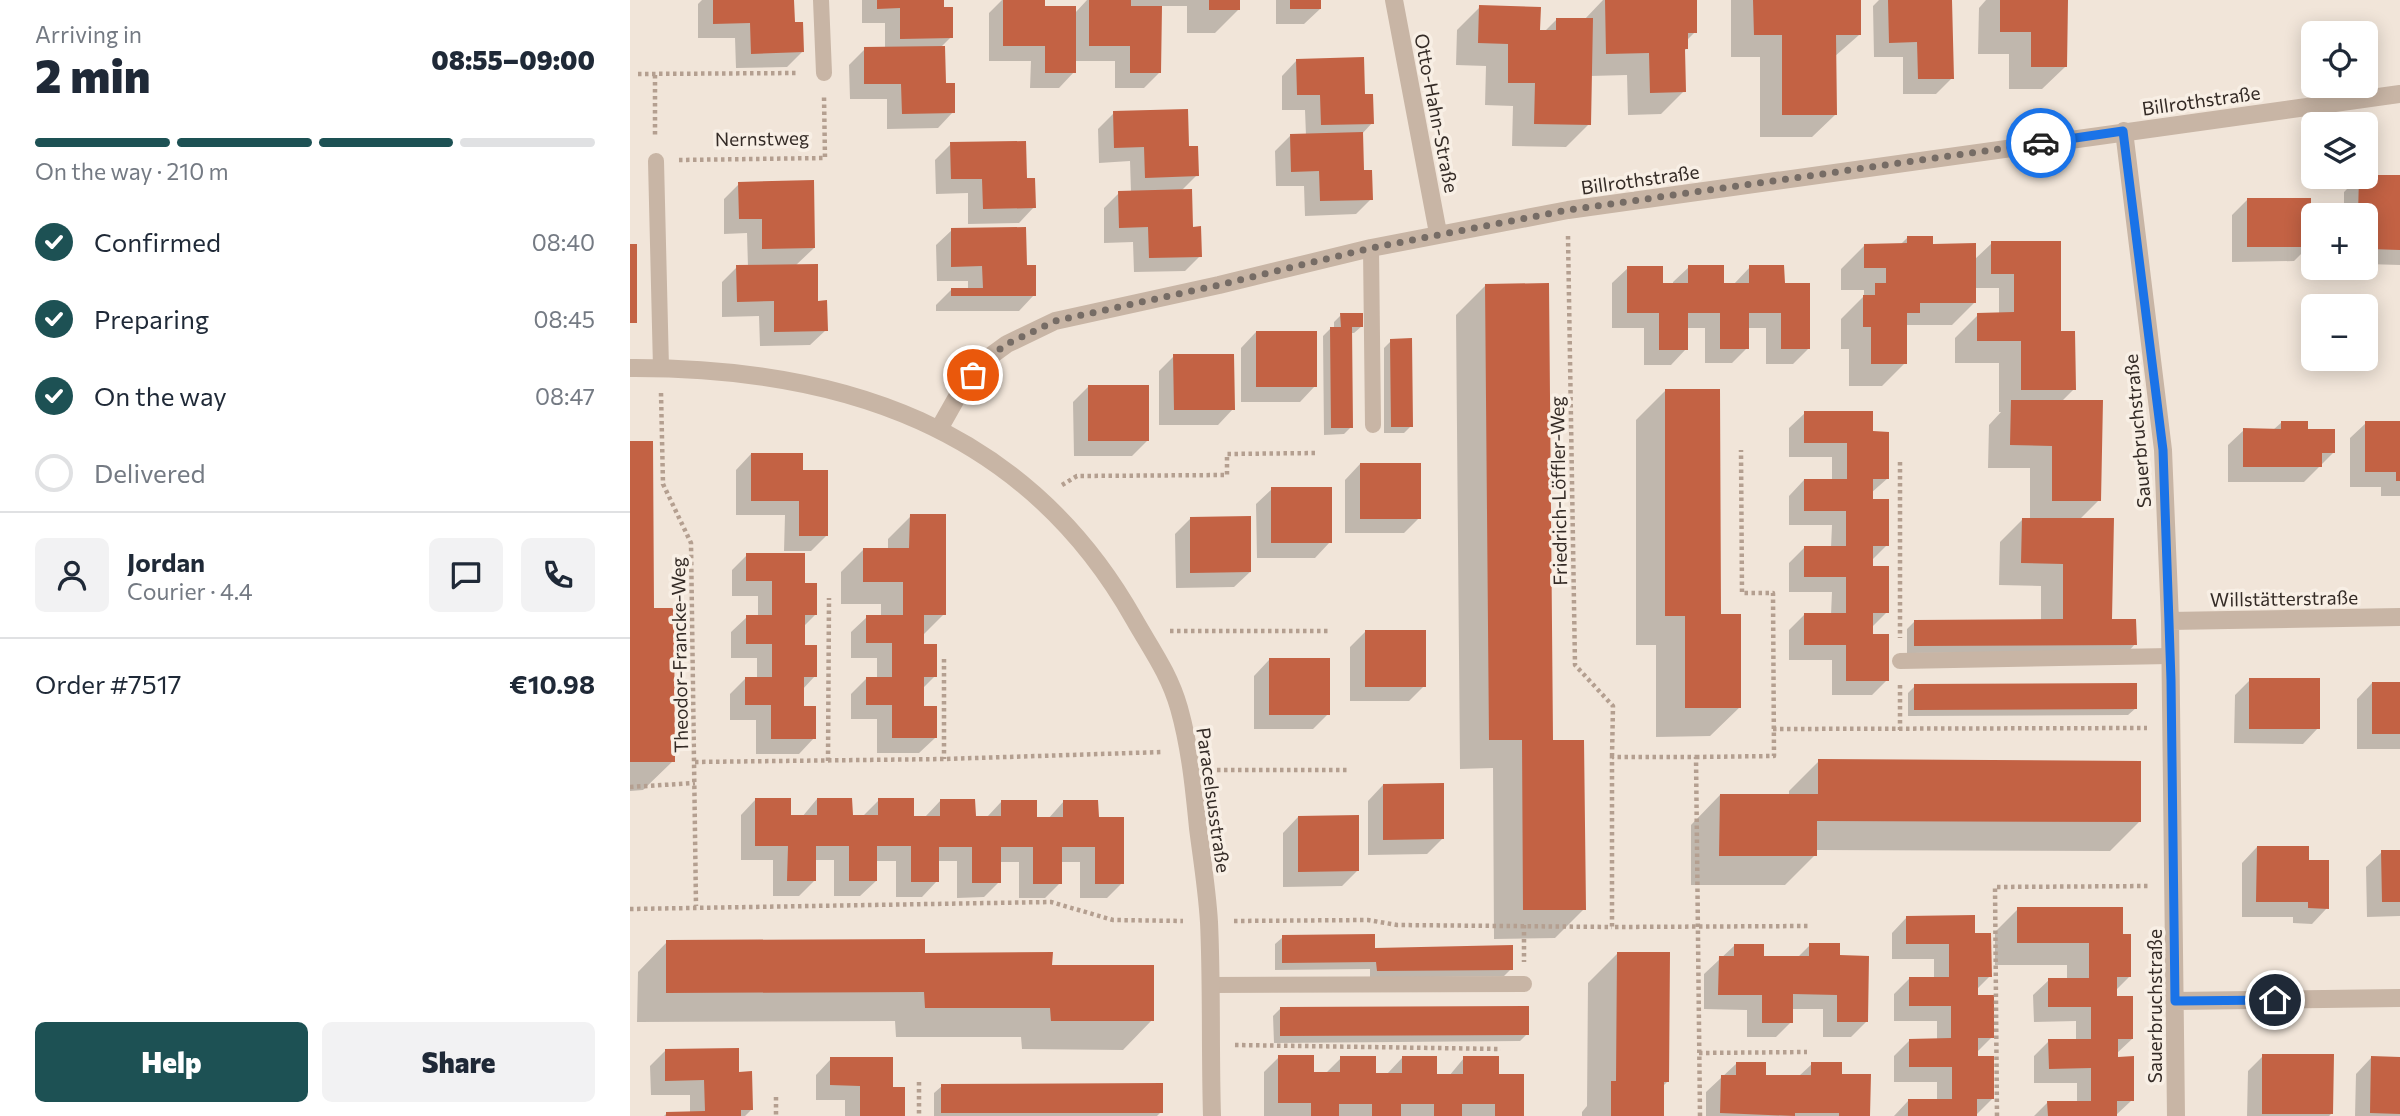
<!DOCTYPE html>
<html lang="en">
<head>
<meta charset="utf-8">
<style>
  :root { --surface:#fff; --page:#f2f2f3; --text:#1f2937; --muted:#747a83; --line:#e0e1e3; --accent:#1d5154 }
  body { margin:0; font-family:Commissioner,sans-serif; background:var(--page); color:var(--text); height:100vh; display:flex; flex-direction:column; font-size:26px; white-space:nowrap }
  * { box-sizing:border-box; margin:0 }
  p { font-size:23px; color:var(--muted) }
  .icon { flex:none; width:38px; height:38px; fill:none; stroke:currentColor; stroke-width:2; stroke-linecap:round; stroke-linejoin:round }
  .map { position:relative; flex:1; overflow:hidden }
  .panel { display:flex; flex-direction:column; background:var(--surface); width:630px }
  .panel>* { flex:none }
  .buttons { position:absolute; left:1671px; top:21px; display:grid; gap:14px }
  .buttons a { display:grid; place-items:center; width:77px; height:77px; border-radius:10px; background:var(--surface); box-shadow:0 4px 18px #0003; font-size:35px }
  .pin { position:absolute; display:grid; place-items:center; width:60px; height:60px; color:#fff; margin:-30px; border:4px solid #fff; border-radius:50%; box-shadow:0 2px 7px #0007 }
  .courier { position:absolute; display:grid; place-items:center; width:70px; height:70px; margin:-35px; border:5px solid #1a73e8; border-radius:50%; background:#fff; color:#222; box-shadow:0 2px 9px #0007 }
  .head em { font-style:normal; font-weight:800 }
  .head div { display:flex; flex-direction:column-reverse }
  .head { display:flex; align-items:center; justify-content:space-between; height:119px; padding:0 35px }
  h1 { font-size:46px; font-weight:800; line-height:52px }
  .bar { display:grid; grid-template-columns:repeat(4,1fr); gap:10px 7px; align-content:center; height:84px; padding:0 35px }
  .bar i { height:9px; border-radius:5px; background:var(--line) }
  .bar .current { background:var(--accent) }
  .bar p { grid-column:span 4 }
  .line { display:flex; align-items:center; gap:18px; padding:0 35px; border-top:2px solid var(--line) }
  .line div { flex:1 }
  .round { display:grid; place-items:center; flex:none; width:74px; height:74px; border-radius:10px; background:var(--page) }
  ol { padding:0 35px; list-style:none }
  li { display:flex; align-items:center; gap:21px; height:77px }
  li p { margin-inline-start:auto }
  li .icon { padding:7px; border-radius:50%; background:var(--accent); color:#fff; stroke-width:4 }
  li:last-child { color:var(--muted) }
  li i { width:38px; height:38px; border:4px solid var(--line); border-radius:50% }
  .action { display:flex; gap:14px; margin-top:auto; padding:14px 35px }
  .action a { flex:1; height:80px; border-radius:10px; background:var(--accent); color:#fff; font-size:28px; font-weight:800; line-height:80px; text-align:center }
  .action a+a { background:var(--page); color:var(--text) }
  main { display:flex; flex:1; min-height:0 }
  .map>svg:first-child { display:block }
  .shadow { fill:#0003 }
  .building { fill:#c36244 }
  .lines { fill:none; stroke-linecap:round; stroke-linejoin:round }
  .path { stroke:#b49f90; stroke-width:4.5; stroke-dasharray:3.5 3.5; stroke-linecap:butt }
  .lane { stroke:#c8b5a5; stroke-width:16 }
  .street { stroke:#c8b5a5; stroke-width:18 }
  .done { stroke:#766c65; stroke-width:7; stroke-dasharray:0 12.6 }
  .route { stroke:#1a73e8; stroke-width:9 }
  .labels { text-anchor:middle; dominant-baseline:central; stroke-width:7; stroke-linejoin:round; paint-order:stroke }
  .street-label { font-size:19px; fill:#342b26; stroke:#f8efe5 }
</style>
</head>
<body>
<main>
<section class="panel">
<div class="head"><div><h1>2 min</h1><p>Arriving in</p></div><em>08:55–09:00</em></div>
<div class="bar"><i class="current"></i><i class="current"></i><i class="current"></i><i></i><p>On the way · 210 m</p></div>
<ol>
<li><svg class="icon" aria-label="check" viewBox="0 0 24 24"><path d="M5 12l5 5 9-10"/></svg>Confirmed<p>08:40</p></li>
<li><svg class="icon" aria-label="check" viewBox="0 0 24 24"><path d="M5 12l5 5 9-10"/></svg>Preparing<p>08:45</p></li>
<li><svg class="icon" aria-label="check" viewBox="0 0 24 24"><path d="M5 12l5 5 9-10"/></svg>On the way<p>08:47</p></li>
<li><i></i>Delivered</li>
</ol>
<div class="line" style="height:126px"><a class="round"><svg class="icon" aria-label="person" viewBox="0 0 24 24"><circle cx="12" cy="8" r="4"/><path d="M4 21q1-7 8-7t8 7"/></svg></a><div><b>Jordan</b><p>Courier · 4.4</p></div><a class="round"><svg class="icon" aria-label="chat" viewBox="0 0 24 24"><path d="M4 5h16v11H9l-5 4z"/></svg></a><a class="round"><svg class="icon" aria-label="phone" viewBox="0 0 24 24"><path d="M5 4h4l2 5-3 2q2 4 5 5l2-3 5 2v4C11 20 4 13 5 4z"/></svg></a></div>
<div class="line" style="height:91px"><div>Order #7517</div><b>€10.98</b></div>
<div class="action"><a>Help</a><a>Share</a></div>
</section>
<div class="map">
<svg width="1770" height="1116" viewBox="0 0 1770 1116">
  <rect width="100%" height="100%" fill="#f1e5d9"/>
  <path class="shadow" d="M72 0H163V24L172 52 157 67 106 68 105 38H68V4Z
    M232 0H312L321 37 310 48 314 85 323 112 308 128 257 129V99H220L219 65 235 49H255V23H232Z
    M372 0H413V7L445 13 457 0H608V10L585 33H557V6H530V72L514 88H485V61H444V72L429 88H400L401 61H359V13Z
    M646 0H690V9L674 24H646Z
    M973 0H1065V32L1056 41 1057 48 1054 51V91L1031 114 998 115 997 75 960 76 959 124 936 147 882 146 883 106 855 105 856 66 826 65 827 30 850 7 909 32H914L927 19 954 20Z
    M1101 0H1229V35L1204 57 1205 115 1182 137H1130V57H1101Z
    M1249 0H1321L1322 78 1306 94H1273V57H1244L1243 6Z
    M1356 0H1436L1435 67 1412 89H1379V54H1348L1349 8Z
    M667 60 733 96 742 123 731 135 732 172 741 199 726 214 675 216 674 186H646L645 151 660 136H676L675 110H652V76Z
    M484 113 558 148 567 175 551 191 570 256 555 271 504 272 503 242 474 243V208L489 193 501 192 500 161 469 163 468 129Z
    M321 144 395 180 404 207 389 223 338 224V193L306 194 305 160Z
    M1729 177H1770V265L1736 264V215H1714V192Z
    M109 184 184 248 165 266 187 303 196 330 180 345 130 346 129 316 92 317V282L107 267H118L117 233 94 234V199Z
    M1617 200 1679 246 1664 261 1602 262V215Z
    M322 230 395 267 404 295 389 311H306V305L322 289H338V281H307L306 245Z
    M1278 237 1344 260 1362 243 1430 333 1444 389 1431 402 1469 500 1450 519 1481 618 1505 644 1498 652 1277 653V629L1284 622 1411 621V586L1369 585 1370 542 1393 519H1400V468H1358L1359 425 1371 412H1369V363H1325V338L1348 315H1369V288H1344L1345 302 1322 325H1275V363L1252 386H1219V349H1211V319L1234 296V290H1211V269L1234 246 1270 245Z
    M1059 267 1092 284H1104L1120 267 1153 284 1178 349 1163 364H1136V328H1117V348L1102 363H1075V328H1056V349L1041 365H1014V328H982V283L998 268 1031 285H1043V282Z
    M856 285 921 742 954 909 925 938 864 939 863 768 830 769 826 315Z
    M711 315 732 326 724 333H721V427L714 434 694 435 693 336 700 329H704V322Z
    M626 332 685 386 670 402H611V348Z
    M761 341 781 426 774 433H754V348Z
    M544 356 603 409 588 425H529V371Z
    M459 386 518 440 502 456H444L443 402Z
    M1035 391 1110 707 1080 736 1026 737V645H1006V420Z
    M1175 413 1241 433 1258 478 1241 493 1257 545 1241 561 1257 612 1241 628 1257 680 1242 695H1202V660H1159V630L1174 615H1201L1202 592H1159V563L1174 548H1201L1202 525H1159V496L1174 480H1202V457H1159V428Z
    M1652 422 1677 431 1704 452 1674 482H1598V445L1614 430H1643Z
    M1736 423H1770V496H1751V487H1720V438Z
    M0 443 43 761 13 790 0 791Z
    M121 454 171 472 196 536 181 551H154L155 515H106V470Z
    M730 464 789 518 774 533H715V480Z
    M642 489 700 542 685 558H627L626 504Z
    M281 516 314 614 293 635V646L305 676 293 688V708L305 738 289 753H247V719H221V694L237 678H247V658H221V632L237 617H251V604H211V572L234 549H258V539Z
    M561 518 620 572 604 587 546 588 545 534Z
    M117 555 173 585 185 615 173 627V646L185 676 172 690V708L184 738 169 754H126V720H100V694L116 678 127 679V658H101V632L117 617H128V596H102V570Z
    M735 632 794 686 779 701H720V647Z
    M639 660 698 714 683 729H624V676Z
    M1620 680 1688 728 1673 744 1604 743 1605 695Z
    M1742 683H1770V749H1727V699Z
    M1285 686 1506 708 1498 715 1278 716V693Z
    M1189 761 1509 822 1480 851 1185 850V855L1155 885H1061V825L1090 795H1159V791Z
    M753 785 812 839 797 854 738 855V801Z
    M126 799 159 817H172L187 799 221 817 234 815 249 800 283 817H295L311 800 344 818 357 817 372 801 405 819H418L434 801 467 819 492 883 477 898H450V862H430V883L415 898H389V862H369V882L354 897 327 898V861H307V881L292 897H266V861H246V881L230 896H204V860H184V881L169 896H143V860H111V815Z
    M668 817 727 871 712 886 653 887V833Z
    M1627 847 1677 862 1697 908 1682 924 1663 923V917H1612V863Z
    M1752 852H1770V916L1737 917 1736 867Z
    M1388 909 1491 936 1499 977 1486 990V997L1502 1039 1486 1054 1502 1100 1485 1116H1404L1418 1102H1447V1083H1404V1056L1419 1041H1446V1021L1404 1022 1403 995 1419 980H1437V965H1365V932Z
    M1277 917 1344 934 1360 976 1346 990 1362 1037 1346 1053 1362 1099 1345 1116H1264L1278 1101H1307V1082H1264V1056L1280 1040H1307V1021H1264V994L1279 979H1304V959H1262V933Z
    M653 937 743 949 881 969 874 976 740 978V969L645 970V944Z
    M37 942 293 954 421 967 522 1020 493 1050 392 1049 391 1037H266L265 1021 7 1022 8 972Z
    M1180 945 1208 957 1237 1021 1221 1037H1193V1009H1161V1022L1146 1037H1117V1010L1074 1009V974L1104 946 1132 958H1167Z
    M987 954 1038 1081 1032 1087V1116H952V1112L957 1106 958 983Z
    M651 1008 897 1034 890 1041 644 1043 643 1016Z
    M36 1050 108 1074 121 1110 115 1116H34L37 1113H60V1095H21L20 1066Z
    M1633 1056 1702 1113 1699 1116H1617L1618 1071Z
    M649 1057 683 1074 696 1073 711 1058 745 1075 757 1074 772 1058 806 1076H819L834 1058 867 1076 892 1116H634V1072Z
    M1741 1058H1770V1116H1725L1726 1074Z
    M201 1059 261 1088 273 1116H215V1100H186V1075Z
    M1106 1064 1134 1076H1169L1182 1064 1210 1076 1239 1116H1076V1092Z
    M312 1086 531 1112 527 1116H304V1093Z"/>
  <path class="building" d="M83 0H164L165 22H173L174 52 121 54 120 23 83 24Z
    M247 0H314V7H323V38L270 39V8L247 9Z
    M373 0H415V6H446V73H415V46H373Z
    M459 0H501V6H532L531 73H500V46H459Z
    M579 0H610V10H579Z
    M660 0H691V9H660Z
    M975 0H1067V33H1058V49H1055L1056 92 1020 93 1019 53 976 54Z
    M1123 0H1231V35H1206L1207 115H1152V35H1124Z
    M1258 0H1322L1324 79H1288L1287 42 1259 43Z
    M1370 0H1438L1437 67H1401V32H1370Z
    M849 5 911 7 910 30H926V18H963L961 125 904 124 905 83H878V44L848 43Z
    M315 46 316 83H325V113L272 114 271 84H234V47Z
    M734 57 735 94H743L744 124 691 125 690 95H667L666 59Z
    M558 109 559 146H568L569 176 515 178 514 147 484 148 483 111Z
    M733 132 734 170H742L743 200 690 201 689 171 661 172 660 134Z
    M396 141 397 178H405L406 208 353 209 352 179H321L320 142Z
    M1736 175H1770V250L1740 249 1741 226H1736V215H1728L1729 177Z
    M184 180 185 248 132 249V219H109L108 182Z
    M562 189 563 227 571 226 572 257 519 258 518 227 489 228 488 191Z
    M1617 198H1681V247H1617Z
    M396 227 397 265H406V296H321V288H353L352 266 321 267V228Z
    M1277 236H1303V244L1346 243V303H1290V313H1277V364H1241V327H1233V295H1245V283H1256V268H1234V244L1277 243Z
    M1361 241H1431V331H1445L1446 390H1391V341H1347V313L1384 312V274H1361Z
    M0 244H7V323H0Z
    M188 264V301L197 300 198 331 144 332V301L107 302 106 265Z
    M1058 265H1094V283H1119V265H1154L1155 283H1180V349H1151V313H1119V349H1090V313H1058V350H1029V313H997V266H1033V283H1058Z
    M919 283 923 740H954L956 910H893L892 740H859L855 284Z
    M710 313H733V327H722L723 428H701L700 327H711Z
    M626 331H687V387H626Z
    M782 338 783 427H761L760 339Z
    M543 354H604L605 410H544Z
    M458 385H519V441H458Z
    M1035 389H1090L1091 614H1111V708H1055V616H1035Z
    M1381 400H1473L1471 501H1422V446L1380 445Z
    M1174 411H1243V431L1259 432V479H1243V499H1259V546H1243V566H1259V613H1243V634H1259V681H1216V645H1174V613H1216V577H1174V546H1216V511H1174V479H1217V443H1174Z
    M1651 421H1678V429H1705V453H1692V467H1613V428L1651 429Z
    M1735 421H1770V481H1766V472H1735Z
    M0 441H23L24 608H44L45 762H0Z
    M121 453H173V470H198V536H169V501H121Z
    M730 463H791V519H730Z
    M641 487H702V543H641Z
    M280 514H316V615H294V644H307V677H294V706H307V738H262V705H236V677H262V643H236V615H273V582H233V548H279Z
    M621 516V572L560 573V517Z
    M1392 518H1484L1482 619H1506L1507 645 1284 646V620L1433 619V564L1391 563Z
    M116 553H175V583H187V615H175V645H187V677H174V706H186V739H141V705H115V677H142V644H116V615H142V581H116Z
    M735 630H796V687H735Z
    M639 658H700V715H639Z
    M1619 678H1690V729H1619Z
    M1742 682H1770V734H1742Z
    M1507 683V709L1284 710V684Z
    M1188 759 1511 761V822L1187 821V856H1089L1090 794H1188Z
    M814 783V839L753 840V784Z
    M125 798H161V815H187V798H222L223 815H248V798H284V816H310V799H345L346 816H371V800H407V817H433V800H468L469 817H494V884H465V847H432V884H403V847H371V883H342V847H309V882H281V846H247V881H219V846H186V881H157L158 846H125Z
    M729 815V871L668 872V816Z
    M1627 846H1679V860H1699V909L1678 908V902H1626Z
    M1751 850H1770V902H1752Z
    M1387 907H1493V934H1501V977H1487V996H1503V1039H1488V1057L1504 1056V1101H1487V1116H1418L1417 1101H1461V1068L1419 1069 1418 1039H1461V1007H1418V978H1459V943H1387Z
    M1345 915V933H1361L1362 977H1348V995H1364V1038H1348V1056H1364V1099H1347V1116H1278V1099H1322V1067H1279V1039L1321 1038V1006H1279V977H1319V944H1276V916Z
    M745 934V948L883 945V970L747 971 746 962 652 963V935Z
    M295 939V953L423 952 422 965H524V1021H421L420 1008H295L294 992 36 993V940Z
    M1179 943H1210V955L1239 956 1238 1022H1207V995L1163 994V1023H1132V995H1088L1089 956H1104V944H1134V956H1179Z
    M987 952H1040L1039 1082H1034V1116H981V1081H986Z
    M899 1006V1035L650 1036V1007Z
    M109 1048V1072L122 1071 123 1110H111V1116H36V1112L75 1111 74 1080 35 1081V1049Z
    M1632 1054H1704L1703 1114H1632Z
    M648 1055H684V1072H710V1056H746V1073H772V1056H807V1074H833V1056H869V1074H894V1116H865V1104H832V1116H804V1104H771V1116H742V1104H709V1116H681V1103H648Z
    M1741 1056 1770 1057V1114L1740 1113Z
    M200 1057H263V1087H275V1116H230V1086L200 1085Z
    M1106 1062H1136V1075H1181V1062H1212V1074H1241L1240 1116H1209V1113H1165V1116L1090 1113 1091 1075H1106Z
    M533 1083V1113H311V1084Z"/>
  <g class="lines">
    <path class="path" d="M8 74 169 73
      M25 75V137
      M49 160 195 158 194 96
      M938 236 945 665 983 706 982 757
      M31 393 33 484 61 543 66 906
      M1270 462V638
      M432 485 447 476 597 475V454L686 453
      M540 631H701
      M314 659V759
      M1270 685V730
      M1143 729 1517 728
      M1066 757 1144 756 1143 593H1112L1111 450
      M198 761 199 598
      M65 762 314 759 533 752
      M587 770H720
      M0 787 65 783
      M0 909 421 902 483 920 553 921
      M604 921 738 920 767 925 982 927
      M894 925V962
      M605 1045 871 1049
      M1069 1053 1177 1052
      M289 1082V1116
      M146 1097V1116
      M1070 1116 1066 757H982V927L1179 926
      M1367 1116 1365 887 1520 886"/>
    <path class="lane" d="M191 0 194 73
      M26 161 31 368
      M741 248 743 425
      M1270 661 1540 656
      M580 985 894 984"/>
    <path class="street" d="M764 0 808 233
      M1494 131 1533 450 1540 621 1546 1116
      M0 368C210 367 395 426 504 619 521 649 539 673 549 708 560 747 564 787 568 828 572 859 577 890 579 922 582 986 580 1051 582 1116
      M309 429 331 390 355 360 377 344 425 321 589 285 741 248 938 210 1770 94
      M1540 621 1770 617
      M1545 1001 1770 998"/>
  </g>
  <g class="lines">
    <path class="done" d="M343 375 355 360 377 344 425 321 589 285 741 248 938 210 1411 143"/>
    <path class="route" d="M1411 143 1493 131 1533 450 1541 680 1545 1001 1645 1000"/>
  </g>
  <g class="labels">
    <g class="street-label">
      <text transform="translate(1571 100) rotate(-8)">Billrothstraße</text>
      <text transform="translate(807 113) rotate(79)">Otto-Hahn-Straße</text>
      <text transform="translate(132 138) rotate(-1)">Nernstweg</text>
      <text transform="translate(1010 179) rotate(-8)">Billrothstraße</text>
      <text transform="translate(1507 431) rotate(-95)">Sauerbruchstraße</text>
      <text transform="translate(928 491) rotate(-91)">Friedrich-Löffler-Weg</text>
      <text transform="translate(1654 598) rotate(-1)">Willstätterstraße</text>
      <text transform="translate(49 655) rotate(-91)">Theodor-Francke-Weg</text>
      <text transform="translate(584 800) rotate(82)">Paracelsusstraße</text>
      <text transform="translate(1524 1006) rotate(-90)">Sauerbruchstraße</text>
    </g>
  </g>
</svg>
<div class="buttons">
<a><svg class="icon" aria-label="locate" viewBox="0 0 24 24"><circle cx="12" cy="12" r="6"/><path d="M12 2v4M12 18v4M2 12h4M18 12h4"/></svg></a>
<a><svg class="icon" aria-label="layers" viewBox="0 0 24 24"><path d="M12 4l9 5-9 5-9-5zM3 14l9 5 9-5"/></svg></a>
<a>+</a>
<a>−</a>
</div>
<div class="pin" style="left:343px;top:375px;background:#ea580c"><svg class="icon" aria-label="bag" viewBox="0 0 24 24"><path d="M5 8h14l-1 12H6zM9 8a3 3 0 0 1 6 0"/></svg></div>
<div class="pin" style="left:1645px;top:1000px;background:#1f2937"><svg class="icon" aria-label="home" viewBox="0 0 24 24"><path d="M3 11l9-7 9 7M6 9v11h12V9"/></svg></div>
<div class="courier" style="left:1411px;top:143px"><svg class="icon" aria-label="car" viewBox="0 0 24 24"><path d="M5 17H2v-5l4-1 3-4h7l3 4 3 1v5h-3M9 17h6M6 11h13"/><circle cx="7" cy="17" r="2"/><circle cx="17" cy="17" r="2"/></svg></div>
</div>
</main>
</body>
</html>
